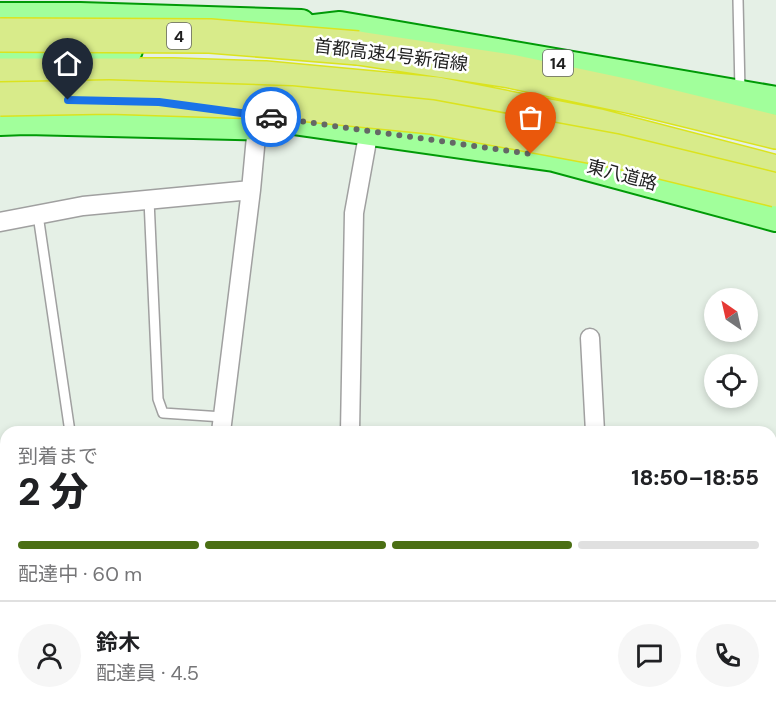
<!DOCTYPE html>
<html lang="ja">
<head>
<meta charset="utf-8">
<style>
  :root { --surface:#fff; --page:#f6f6f6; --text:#202124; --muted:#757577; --line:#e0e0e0; --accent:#4b6f14 }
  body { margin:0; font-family:"DM Sans","Noto Sans JP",sans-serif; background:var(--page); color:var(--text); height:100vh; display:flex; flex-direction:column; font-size:22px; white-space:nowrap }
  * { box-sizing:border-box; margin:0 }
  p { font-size:20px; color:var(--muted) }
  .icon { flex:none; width:33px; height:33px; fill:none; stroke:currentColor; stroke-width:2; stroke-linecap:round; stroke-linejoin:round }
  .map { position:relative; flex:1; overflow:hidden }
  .drawer { position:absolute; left:0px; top:426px; width:777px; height:296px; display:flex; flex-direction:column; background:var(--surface); border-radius:18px 18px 0 0; box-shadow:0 3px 9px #0003 }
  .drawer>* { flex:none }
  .needle { width:39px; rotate:326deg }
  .fabs { position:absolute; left:704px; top:288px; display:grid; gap:12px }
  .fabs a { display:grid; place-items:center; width:54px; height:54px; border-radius:50%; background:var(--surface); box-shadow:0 3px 9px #0003; font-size:30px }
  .pin { position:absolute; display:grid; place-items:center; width:51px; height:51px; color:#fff; margin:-62px -26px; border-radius:50% 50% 50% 0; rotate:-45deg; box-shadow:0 0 6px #0007 }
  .pin .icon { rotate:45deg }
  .courier { position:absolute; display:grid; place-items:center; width:60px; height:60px; margin:-30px; border:4px solid #1a73e8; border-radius:50%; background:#fff; color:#222; box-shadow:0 2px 8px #0007 }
  .headline em { font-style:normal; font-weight:800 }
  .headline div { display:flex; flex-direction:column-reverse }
  .headline { display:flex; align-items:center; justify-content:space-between; height:102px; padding:0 18px }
  h1 { font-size:39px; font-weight:800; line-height:45px }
  .bar { display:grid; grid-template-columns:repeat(4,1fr); gap:9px 6px; align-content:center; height:72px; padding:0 18px }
  .bar i { height:8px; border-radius:4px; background:var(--line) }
  .bar .active { background:var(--accent) }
  .bar p { grid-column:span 4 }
  .line { display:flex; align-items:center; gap:15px; padding:0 18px; border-top:2px solid var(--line) }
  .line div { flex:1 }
  .round { display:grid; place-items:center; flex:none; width:63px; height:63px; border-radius:32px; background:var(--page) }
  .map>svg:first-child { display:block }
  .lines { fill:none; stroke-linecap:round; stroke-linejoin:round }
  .lane-casing { stroke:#a0a0a0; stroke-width:12 }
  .street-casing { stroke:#a0a0a0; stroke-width:21 }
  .primary-casing { stroke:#009a07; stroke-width:32 }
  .highway-casing { stroke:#dbe31e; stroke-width:36 }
  .lane { stroke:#fff; stroke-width:9 }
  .street { stroke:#fff; stroke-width:18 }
  .primary { stroke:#a1ff9b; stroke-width:28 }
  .highway { stroke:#d8eb8a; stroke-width:33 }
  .highway-bridge-casing { stroke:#dbe31e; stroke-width:36; stroke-linecap:butt }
  .highway-bridge { stroke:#d8eb8a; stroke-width:33 }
  .done { stroke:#646865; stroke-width:6; stroke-dasharray:0 10.8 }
  .route { stroke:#1a73e8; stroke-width:8 }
  .labels { text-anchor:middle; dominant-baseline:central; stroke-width:5; stroke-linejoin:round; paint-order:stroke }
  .shield { fill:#fff; stroke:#626262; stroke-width:1.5 }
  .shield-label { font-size:16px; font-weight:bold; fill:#1f1f1f }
  .street-label { font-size:18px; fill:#1f1f1f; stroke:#fff }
</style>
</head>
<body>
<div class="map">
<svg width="776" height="721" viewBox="0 0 776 721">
  <rect width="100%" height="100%" fill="#e5f0e6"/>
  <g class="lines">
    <g class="lane-casing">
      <path id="lane" d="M738 0 740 91
        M149 200 158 399 163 413 223 417
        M38 215 70 432
        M678 716 679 721
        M729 716 730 721
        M186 721 207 716
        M579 721 610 716"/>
    </g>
    <g class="street-casing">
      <path id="street" d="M0 222 83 206 251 190
        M590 338 595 432
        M221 432 251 190 257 126
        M350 432 354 213 369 130
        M771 487 776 486
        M3 636 6 642
        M42 716 45 721
        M236 716 237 721
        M277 716 278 721
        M492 716 493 721"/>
    </g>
    <g class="primary-casing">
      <path id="primary" d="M0 17H80L301 24
        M281 33 340 26 776 101
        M0 56 128 50
        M258 115 554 157 776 217
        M0 121 26 120 280 126"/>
    </g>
    <g class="highway-casing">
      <path id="highway" d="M358 48 510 71 633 97 776 132
        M0 75H173L265 78 437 94 599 126 776 172"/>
    </g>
    <use href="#lane" class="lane"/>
    <use href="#street" class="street"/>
    <use href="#primary" class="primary"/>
    <use href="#highway" class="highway"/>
    <g class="highway-bridge-casing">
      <path id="highway-bridge" d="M0 35 210 36 358 48
        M0 99 109 97 291 103 432 117 616 151 776 190"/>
    </g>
    <use href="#highway-bridge" class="highway-bridge"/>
  </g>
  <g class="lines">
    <path class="done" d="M271 117 531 154"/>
    <path class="route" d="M68 100 159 102 271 117"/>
  </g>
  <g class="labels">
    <g class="shield">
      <rect x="167" y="23" width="24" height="26" rx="4.5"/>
      <rect x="543" y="50" width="30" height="26" rx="4.5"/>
    </g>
    <g class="shield-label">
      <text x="179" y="36">4</text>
      <text x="558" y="63">14</text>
    </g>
    <g class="street-label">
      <text transform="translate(391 55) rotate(7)">首都高速4号新宿線</text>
      <text transform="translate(622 175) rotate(15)">東八道路</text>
    </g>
  </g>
</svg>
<div class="fabs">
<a><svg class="needle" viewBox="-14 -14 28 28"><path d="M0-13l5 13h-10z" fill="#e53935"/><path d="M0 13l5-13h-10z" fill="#757577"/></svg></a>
<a><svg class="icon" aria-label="locate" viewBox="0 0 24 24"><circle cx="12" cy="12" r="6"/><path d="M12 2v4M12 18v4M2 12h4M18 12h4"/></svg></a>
</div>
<div class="pin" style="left:531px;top:154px;background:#ea580c"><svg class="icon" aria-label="bag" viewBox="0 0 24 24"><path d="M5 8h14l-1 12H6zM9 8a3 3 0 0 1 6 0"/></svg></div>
<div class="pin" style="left:68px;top:100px;background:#1f2937"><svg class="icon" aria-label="home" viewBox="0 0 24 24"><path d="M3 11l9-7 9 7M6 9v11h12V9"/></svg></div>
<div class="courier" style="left:271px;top:117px"><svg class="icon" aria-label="car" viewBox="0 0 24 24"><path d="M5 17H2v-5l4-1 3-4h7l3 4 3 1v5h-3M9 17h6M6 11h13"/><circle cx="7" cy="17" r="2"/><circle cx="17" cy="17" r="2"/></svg></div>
<section class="drawer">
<div class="headline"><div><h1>2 分</h1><p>到着まで</p></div><em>18:50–18:55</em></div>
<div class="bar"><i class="active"></i><i class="active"></i><i class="active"></i><i></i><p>配達中 · 60 m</p></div>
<div class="line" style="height:108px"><a class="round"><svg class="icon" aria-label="person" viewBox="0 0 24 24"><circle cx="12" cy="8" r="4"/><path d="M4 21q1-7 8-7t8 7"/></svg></a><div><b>鈴木</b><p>配達員 · 4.5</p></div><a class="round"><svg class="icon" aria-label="chat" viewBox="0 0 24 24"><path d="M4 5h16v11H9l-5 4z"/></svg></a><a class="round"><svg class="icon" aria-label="phone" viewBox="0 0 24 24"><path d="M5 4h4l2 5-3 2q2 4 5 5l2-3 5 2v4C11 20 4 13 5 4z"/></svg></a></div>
</section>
</div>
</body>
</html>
